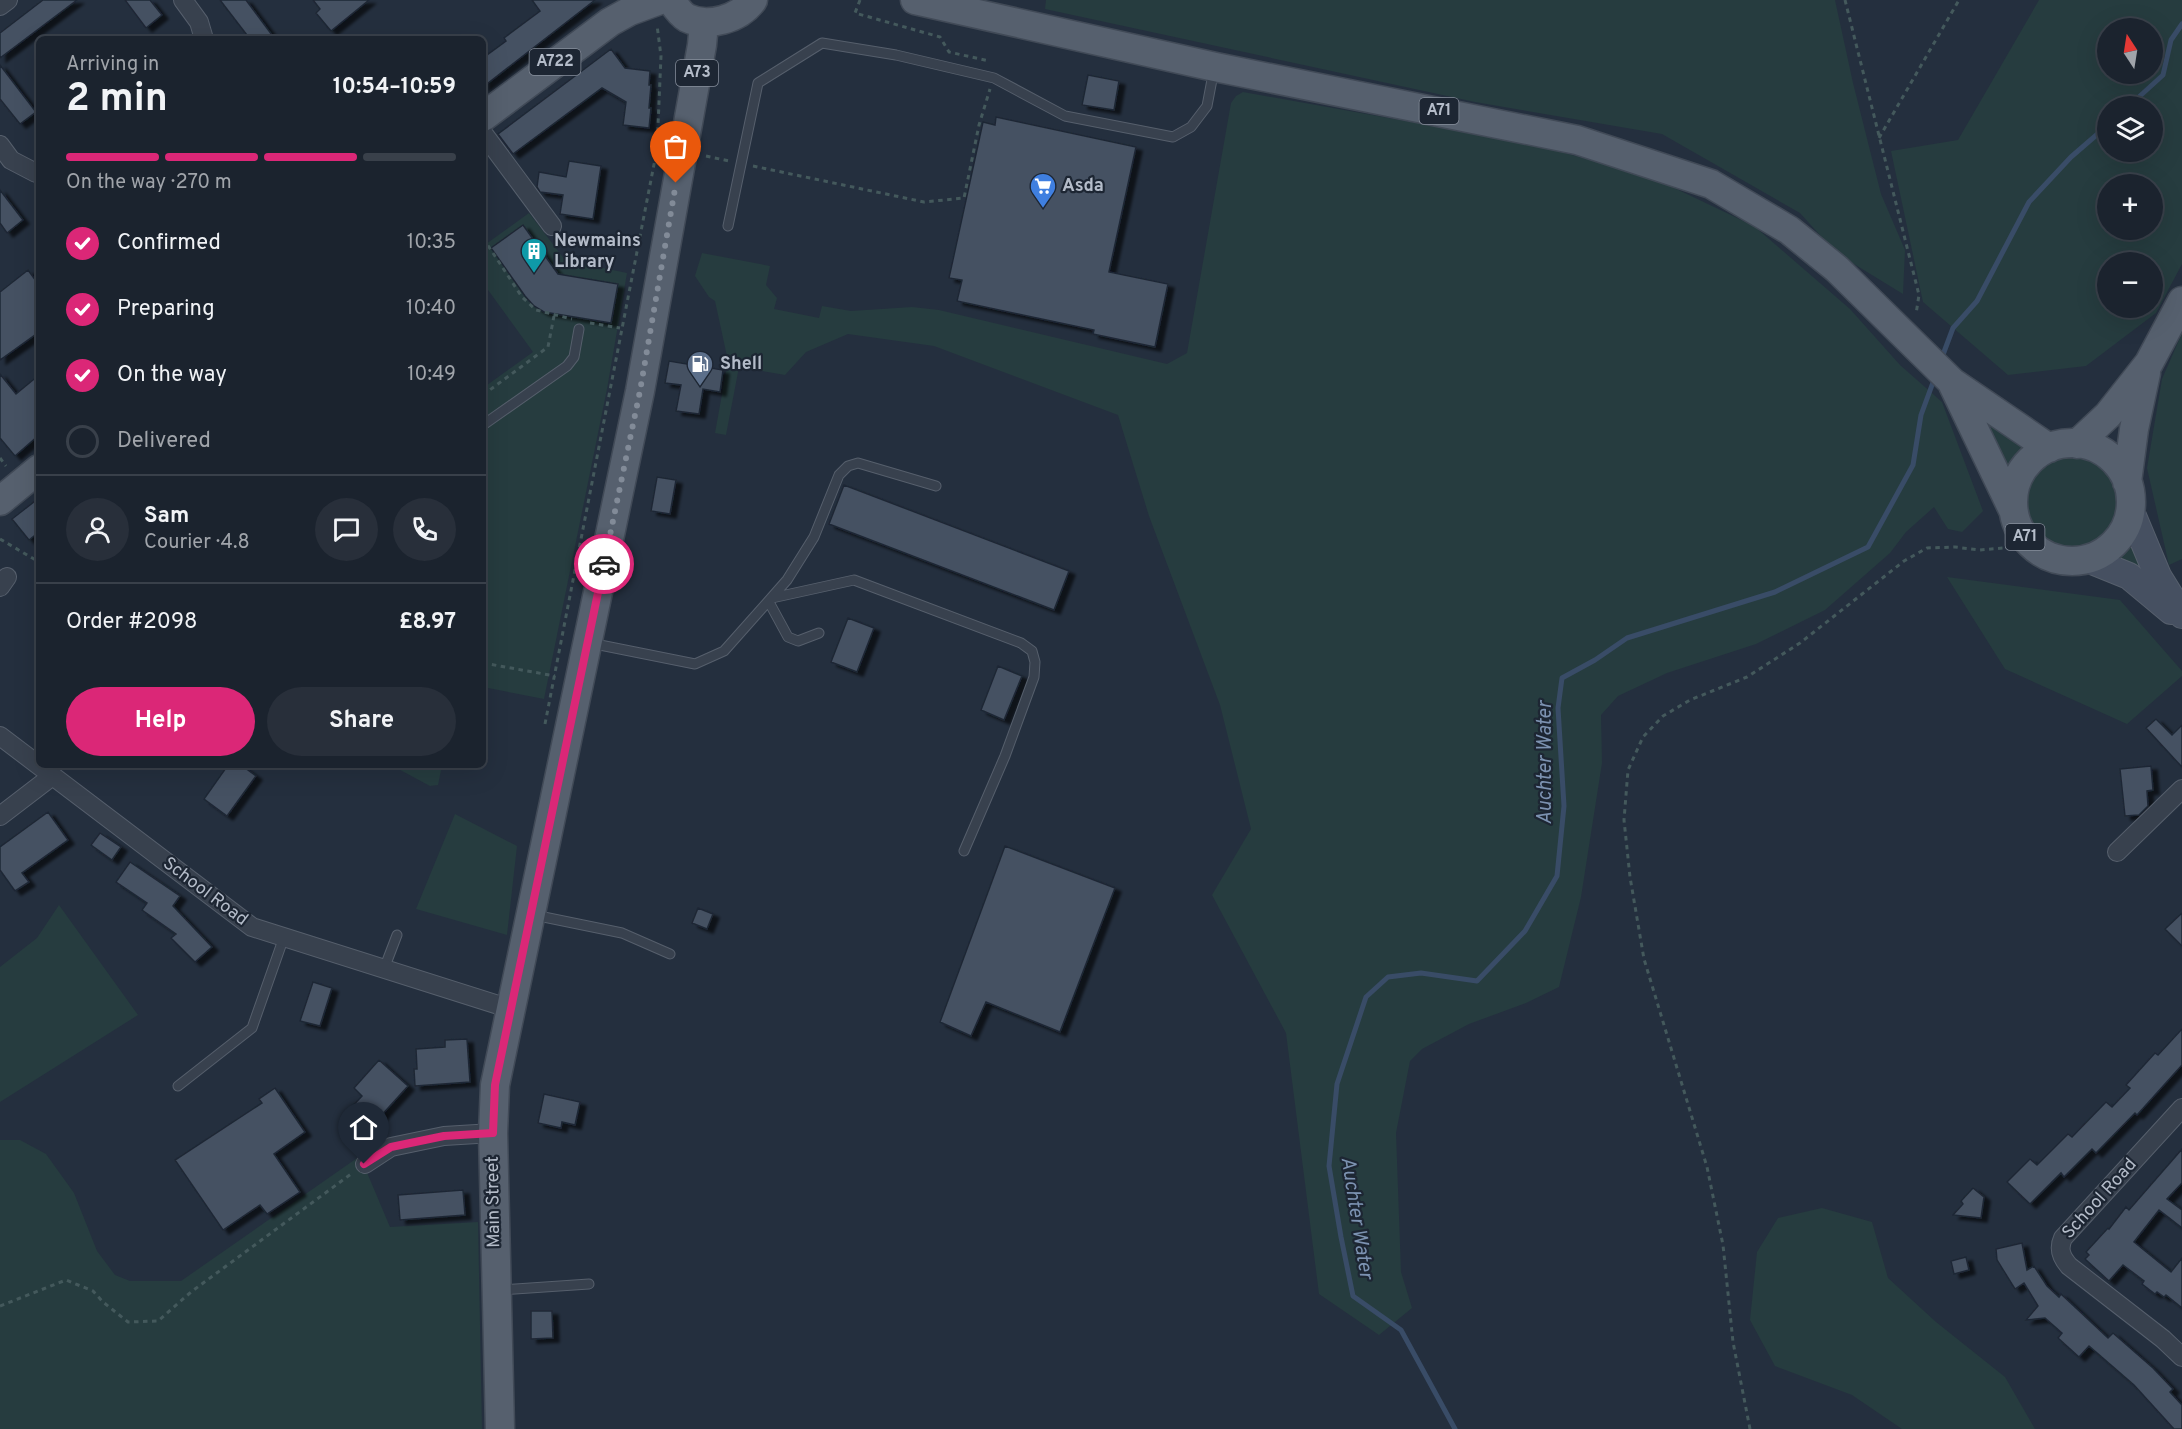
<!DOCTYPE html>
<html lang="en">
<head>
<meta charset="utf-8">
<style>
  :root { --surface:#1b232e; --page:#282f3a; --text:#f1f3f6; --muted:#a0a4aa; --line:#39404a; --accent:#db2777 }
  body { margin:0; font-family:Overpass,sans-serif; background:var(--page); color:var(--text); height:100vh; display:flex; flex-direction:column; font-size:22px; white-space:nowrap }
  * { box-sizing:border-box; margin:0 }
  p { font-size:20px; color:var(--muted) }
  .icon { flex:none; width:33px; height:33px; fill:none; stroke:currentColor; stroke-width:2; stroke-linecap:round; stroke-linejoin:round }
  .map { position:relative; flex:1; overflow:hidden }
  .panel { position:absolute; left:36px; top:36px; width:450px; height:732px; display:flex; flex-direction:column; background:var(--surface); border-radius:9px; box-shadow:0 6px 24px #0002,0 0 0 2px var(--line) }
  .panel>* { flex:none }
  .needle { width:39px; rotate:348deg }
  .controls { position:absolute; left:2097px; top:18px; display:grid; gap:12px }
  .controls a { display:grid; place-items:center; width:66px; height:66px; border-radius:50%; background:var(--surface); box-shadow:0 6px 24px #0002,0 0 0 2px var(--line); font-size:30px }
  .pin { position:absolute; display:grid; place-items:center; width:51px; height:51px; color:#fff; margin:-62px -26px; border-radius:50% 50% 50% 0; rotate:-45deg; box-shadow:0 0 6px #0007 }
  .pin .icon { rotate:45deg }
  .courier { position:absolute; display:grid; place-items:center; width:60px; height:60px; margin:-30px; border:4px solid #db2777; border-radius:50%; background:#fff; color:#222; box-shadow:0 2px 8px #0007 }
  .overview em { font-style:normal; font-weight:700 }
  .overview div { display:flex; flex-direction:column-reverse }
  .overview { display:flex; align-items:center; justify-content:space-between; height:102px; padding:0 30px }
  h1 { font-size:39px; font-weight:700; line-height:45px }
  .bar { display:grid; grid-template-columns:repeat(4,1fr); gap:9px 6px; align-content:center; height:72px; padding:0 30px }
  .bar i { height:8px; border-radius:4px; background:var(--line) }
  .bar .active { background:var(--accent) }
  .bar p { grid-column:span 4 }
  .line { display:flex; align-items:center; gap:15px; padding:0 30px; border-top:2px solid var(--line) }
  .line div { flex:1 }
  .round { display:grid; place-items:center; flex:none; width:63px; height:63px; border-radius:32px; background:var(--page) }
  ol { padding:0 30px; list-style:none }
  li { display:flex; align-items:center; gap:18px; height:66px }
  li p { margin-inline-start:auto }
  li .icon { padding:6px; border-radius:50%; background:var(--accent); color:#fff; stroke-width:4 }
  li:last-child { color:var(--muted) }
  li i { width:33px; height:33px; border:3px solid var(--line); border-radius:50% }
  .cta { display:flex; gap:12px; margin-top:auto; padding:12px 30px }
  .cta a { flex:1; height:69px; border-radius:36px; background:var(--accent); color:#fff; font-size:24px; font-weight:700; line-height:69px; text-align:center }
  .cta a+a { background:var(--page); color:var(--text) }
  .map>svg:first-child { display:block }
  .green { fill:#263c3f; fill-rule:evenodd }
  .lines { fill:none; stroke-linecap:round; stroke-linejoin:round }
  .stream { stroke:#394c67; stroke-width:5 }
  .building { fill:#455162; stroke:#1f2835; stroke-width:1.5; filter:url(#shadow) }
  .lane-casing { stroke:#565f6c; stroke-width:11 }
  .street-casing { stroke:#565f6c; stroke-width:20 }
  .secondary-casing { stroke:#565f6c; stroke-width:28 }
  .primary-casing { stroke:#414a57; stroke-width:31 }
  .path { stroke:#44595c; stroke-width:3; stroke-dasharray:4.5 4.5; stroke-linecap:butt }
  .lane { stroke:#38414e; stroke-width:9 }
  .street { stroke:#38414e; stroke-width:18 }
  .secondary { stroke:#465061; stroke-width:26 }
  .primary { stroke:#56606e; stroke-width:28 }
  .done { stroke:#828b98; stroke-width:6; stroke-dasharray:0 10.8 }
  .route { stroke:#db2777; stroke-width:8 }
  .labels { text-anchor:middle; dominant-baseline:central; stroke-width:4.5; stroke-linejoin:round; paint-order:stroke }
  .shield { fill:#1d2633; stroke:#878f9c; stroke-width:1.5 }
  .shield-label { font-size:16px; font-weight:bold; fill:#b4bcc9 }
  .poi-label { font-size:18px; font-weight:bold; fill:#b4bcc9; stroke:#1d2633; text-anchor:start }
  .street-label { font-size:18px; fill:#b4bcc9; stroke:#1d2633 }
  .water-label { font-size:20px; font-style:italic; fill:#7c92b1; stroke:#1d2633 }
</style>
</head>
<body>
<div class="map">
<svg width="2182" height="1429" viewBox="0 0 2182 1429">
  <defs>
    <filter id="shadow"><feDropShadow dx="6" dy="4" stdDeviation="1.5" flood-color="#0009"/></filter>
  </defs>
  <rect width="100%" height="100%" fill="#242f3e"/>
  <path class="green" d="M1046 0H1835L1853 83 1881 194 1905 250 1903 294 1836 253 1800 213 1662 134 1475 102 1045 9Z
    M2039 0H2182V264L2156 313 2086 366 2008 375 1923 302 1891 151 1958 140ZM2108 28H2152V74H2108ZM2108 106H2152V152H2108ZM2108 184H2152V230H2108ZM2108 262H2152V308H2108Z
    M1243 92 1523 142 1598 162 1668 185 1754 226 1850 309 1900 365 1942 402 1983 511 1962 532 1948 529 1934 507 1906 532 1890 553 1825 610 1756 644 1667 673 1618 696 1601 715 1602 763 1581 897 1559 987 1526 1003 1469 1024 1422 1049 1410 1061 1396 1133 1401 1272 1412 1308 1379 1335 1319 1294 1286 1033 1212 895 1251 829 1220 705 1149 516 1118 415 934 346 848 334 806 352 785 375 739 367 726 435 715 433 728 361 715 301 709 297 695 276 702 253 770 266 766 285 777 298 774 309 819 318 822 306 851 311 912 307 939 310 1167 364 1187 353 1231 103 1236 96Z
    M529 213 565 260 627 273 607 389 544 699 483 687V388L533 352 483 283V240L486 244Z
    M2182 333V559L2169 565 2147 468 2162 379Z
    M1988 423 2036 445 2007 470Z
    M2023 503a47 47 0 1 1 94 0a47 47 0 1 1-94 0Z
    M2134 536 2144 571 2112 558Z
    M1947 577 2120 600 2182 671V676L2127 724 2005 669Z
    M391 765H442L438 785 430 786Z
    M455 814 517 846 507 935 416 909Z
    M59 905 138 1015 0 1102V967L37 938Z
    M0 1140H20L46 1154 74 1193 97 1251 115 1275 130 1281H181L360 1156 390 1227 478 1222 482 1429H0Z
    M1822 1208 1872 1222 1888 1278 1936 1322 2005 1377 2035 1429H1902L1852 1395 1775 1366 1750 1320 1757 1252 1778 1218Z"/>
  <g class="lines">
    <path class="stream" d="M2129 106 2163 75 2171 40 2182 24
      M1941 360 1953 328 1977 301 2029 202 2071 157 2108 125
      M1455 1429 1401 1330 1353 1296 1341 1237 1329 1166 1337 1084 1366 997 1388 977 1421 973 1477 981 1525 931 1557 876 1564 806 1558 708 1562 678 1595 660 1627 638 1775 592 1868 547 1913 465 1921 415 1935 377"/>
  </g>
  <path class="building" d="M43 0H77L0 58V33Z
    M125 0H150L162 15 146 28Z
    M220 0H246L275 39H250Z
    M313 0H369L331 31 316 13 320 9Z
    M532 0H595L483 87V58L506 41 504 38 540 11Z
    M611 49 625 68 650 71 649 85H651L649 108H651L649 128 623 125 626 102 602 88 513 154 498 134Z
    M0 65 36 112 20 124 0 99Z
    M1088 75 1119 81 1114 110 1082 105Z
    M996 117 1136 147 1109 272 1168 284 1155 347 1093 334 1094 330 957 301 962 280 949 278 983 122 995 125Z
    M569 161 601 166 593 219 560 214 563 195 540 192 537 187 539 172 566 177Z
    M0 190 23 220 7 233 0 223Z
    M523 225 558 274 618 284 611 323 544 312 534 306 525 296 491 248Z
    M28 270 39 285V332L0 360V292Z
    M669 361 723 370 720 392 703 389 699 414 676 411 681 385 665 383Z
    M0 374 16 394 39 375V435L15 456 0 438Z
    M657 477 676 480 670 514 651 511Z
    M844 485 1069 571 1054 610 829 524Z
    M39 498V532L29 540 12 519Z
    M848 618 874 628 857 672 831 662Z
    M998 666 1022 676 1004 720 981 710Z
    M2156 719 2172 735 2182 725V767L2146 728Z
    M228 765H241L256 776 227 816 204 799Z
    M2151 766 2153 790 2147 791 2148 806 2139 815 2125 816 2120 769Z
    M48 812 68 840 22 873 29 882 15 891 0 870V847Z
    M100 833 121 847 112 860 91 845Z
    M1005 846 1115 888 1060 1032 986 1002 971 1036 940 1022Z
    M130 862 180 896 173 906 212 947 195 962 171 938 176 934 142 910 147 903 116 882Z
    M698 908 713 914 707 929 692 923Z
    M2182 913V946L2165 929Z
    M313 982 332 988 320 1026 300 1021Z
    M2182 1029V1065L2137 1115 2135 1113 2096 1153 2092 1149 2064 1177 2061 1173 2030 1204 2007 1182 2030 1159 2037 1165 2068 1134 2072 1137 2106 1102 2112 1107 2130 1088 2126 1085 2155 1053 2158 1055Z
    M467 1039 470 1082 415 1086 414 1069H417L416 1049 445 1047V1040Z
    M379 1060 408 1086 369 1129 348 1111 362 1096 354 1088Z
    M275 1088 305 1132 274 1154 300 1192 267 1214 260 1205 223 1230 175 1160 262 1103 259 1099Z
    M544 1094 580 1102 575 1125 562 1122 561 1128 538 1123Z
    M2182 1149V1183L2167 1199 2182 1210V1228L2159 1210 2134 1242 2171 1272 2182 1258V1308L2166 1295 2164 1297 2157 1292 2155 1294 2142 1284 2144 1281 2123 1265 2109 1281 2085 1259 2089 1255 2086 1252 2108 1228 2109 1229 2126 1207 2129 1210Z
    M1973 1188 1984 1197 1981 1218 1953 1215 1963 1204 1961 1201Z
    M463 1190 465 1215 400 1220 398 1195Z
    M2022 1243 2027 1270 2034 1266 2047 1286 2059 1297 2061 1294 2108 1338 2113 1333 2153 1368 2173 1389 2170 1392 2182 1405V1429H2174L2134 1385 2089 1346 2079 1357 2058 1338 2062 1333 2045 1318 2026 1320 2038 1306 2024 1283 2015 1289 1997 1260 1996 1249Z
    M1966 1257 1969 1270 1954 1274 1951 1261Z
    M531 1311H552L553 1338 531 1339Z"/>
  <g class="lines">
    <g class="lane-casing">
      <path id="lane" d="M728 226 758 83 822 43 896 55 994 78 1065 116 1173 137 1191 127 1207 106 1214 69
        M483 425 567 366 574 357 579 329
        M772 598 854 580 1021 643 1032 651 1035 662 1034 677 1005 756 964 851
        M769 602 788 637 798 641 819 633
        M590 643 695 664 724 651 787 580 814 537 839 475 848 466 858 463 936 486
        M534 915 622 933 670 954
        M384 969 397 935
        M178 1086 252 1028 284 937
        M499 1290 589 1284"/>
    </g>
    <g class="street-casing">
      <path id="street" d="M183 0 199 22 204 39
        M0 6 8 0
        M483 133 552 226
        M0 145 11 160 36 173 39 172
        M0 587 7 577
        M0 736 252 927 511 1009
        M0 816 51 777
        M2117 852 2182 789
        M2182 1108 2063 1238C2058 1249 2061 1257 2069 1266L2163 1339 2182 1357
        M365 1164 391 1147 444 1136 493 1133"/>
    </g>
    <g class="secondary-casing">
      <path id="secondary" d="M2130 509 2158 576 2182 615
        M2087 559 2129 576 2171 611"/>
    </g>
    <g class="primary-casing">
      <path id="primary" d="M671 0C675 6 680 14 687 18 708 28 739 19 753 0
        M915 0 1215 67 1577 140 1711 184 1789 230 1837 269 1952 382 2049 448
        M483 117 610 22 630 11 660 0
        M1953 385 2013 510
        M2013 502a59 59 0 1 1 118 0a59 59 0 1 1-118 0Z
        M2077 444 2108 415 2149 363 2182 301
        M2127 482 2134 429 2146 373
        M0 501 39 469
        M500 1429 493 1133 495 1085 640 391 702 45 704 23"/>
    </g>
    <path class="path" d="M860 0 855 13 940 37 949 52 989 61
      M1845 0 1919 295 1916 314
      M1879 138 1959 0
      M706 156 729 161
      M753 166 924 202 964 198 979 125 990 89
      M483 238 522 297 536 310 572 319
      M590 323 620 328
      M483 395 548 347 554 316
      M0 458 6 466
      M0 539 39 562
      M483 663 555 676
      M545 724 657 149 661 56 657 25
      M0 1306 66 1280 93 1291 103 1302 128 1322 158 1321 191 1292 351 1174
      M1750 1429 1733 1342 1723 1245 1707 1167 1644 959 1630 877 1624 820 1628 770 1643 737 1663 716 1690 700 1747 677 1800 643 1904 561 1927 548 1955 547 1979 550 2003 548 2026 539"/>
    <use href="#lane" class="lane"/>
    <use href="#street" class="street"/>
    <use href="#secondary" class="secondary"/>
    <use href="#primary" class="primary"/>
  </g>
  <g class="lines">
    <path class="done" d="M604 564 640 391 676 183"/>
    <path class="route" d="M364 1164 391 1147 444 1136 493 1133 495 1085 604 564"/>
  </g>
  <defs>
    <g id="supermarket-pin" transform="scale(1.35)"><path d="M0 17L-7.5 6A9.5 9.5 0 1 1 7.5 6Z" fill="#3f7fe0" stroke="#1d2633"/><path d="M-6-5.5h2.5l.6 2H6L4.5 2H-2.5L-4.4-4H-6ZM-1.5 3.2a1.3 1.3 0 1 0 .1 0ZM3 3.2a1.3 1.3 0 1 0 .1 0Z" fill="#fff"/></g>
    <g id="building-pin" transform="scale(1.35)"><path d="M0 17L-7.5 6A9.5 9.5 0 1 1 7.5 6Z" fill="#0f9aa8" stroke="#1d2633"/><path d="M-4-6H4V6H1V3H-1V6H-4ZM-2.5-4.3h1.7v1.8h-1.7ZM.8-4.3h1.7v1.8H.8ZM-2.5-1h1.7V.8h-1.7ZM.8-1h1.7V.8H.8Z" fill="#fff"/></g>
    <g id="fuel-pin" transform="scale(1.35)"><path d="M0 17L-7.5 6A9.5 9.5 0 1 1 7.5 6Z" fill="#5c6f8a" stroke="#1d2633"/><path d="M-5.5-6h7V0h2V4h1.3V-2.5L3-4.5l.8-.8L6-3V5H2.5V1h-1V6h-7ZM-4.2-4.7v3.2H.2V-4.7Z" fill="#fff"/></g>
  </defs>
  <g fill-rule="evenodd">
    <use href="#supermarket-pin" x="1043" y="186"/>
    <use href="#building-pin" x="534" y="251"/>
    <use href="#fuel-pin" x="700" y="364"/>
  </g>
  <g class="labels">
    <g class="shield">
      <rect x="529.5" y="49" width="51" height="26" rx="4.5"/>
      <rect x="676" y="60" width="42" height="26" rx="4.5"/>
      <rect x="1419.5" y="98" width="39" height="26" rx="4.5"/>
      <rect x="2005.5" y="524" width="39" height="26" rx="4.5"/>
    </g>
    <g class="shield-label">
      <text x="555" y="62">A722</text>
      <text x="697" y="73">A73</text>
      <text x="1439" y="111">A71</text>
      <text x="2025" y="537">A71</text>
    </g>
    <g class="poi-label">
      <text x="1062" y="186">Asda</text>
      <text x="554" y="241">Newmains<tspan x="554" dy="21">Library</tspan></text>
      <text x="720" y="364">Shell</text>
    </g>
    <g class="street-label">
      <text transform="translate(205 892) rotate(37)">School Road</text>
      <text transform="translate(2100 1199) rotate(-48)">School Road</text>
      <text transform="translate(494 1202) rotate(-91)">Main Street</text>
    </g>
    <g class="water-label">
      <text transform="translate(1546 763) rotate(-90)">Auchter Water</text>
      <text transform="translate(1356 1218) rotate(81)">Auchter Water</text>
    </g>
  </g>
</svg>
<div class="controls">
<a><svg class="needle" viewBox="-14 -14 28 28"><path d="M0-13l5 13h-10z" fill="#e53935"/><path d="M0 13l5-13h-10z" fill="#a0a4aa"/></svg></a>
<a><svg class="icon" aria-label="layers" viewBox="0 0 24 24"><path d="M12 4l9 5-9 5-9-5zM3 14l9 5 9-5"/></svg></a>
<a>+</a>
<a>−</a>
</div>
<div class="pin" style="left:676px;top:183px;background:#ea580c"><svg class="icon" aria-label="bag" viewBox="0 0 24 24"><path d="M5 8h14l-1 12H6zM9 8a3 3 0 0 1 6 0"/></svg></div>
<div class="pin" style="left:364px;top:1164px;background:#1f2937"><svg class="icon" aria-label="home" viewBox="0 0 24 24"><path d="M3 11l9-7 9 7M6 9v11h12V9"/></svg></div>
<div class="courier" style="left:604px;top:564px"><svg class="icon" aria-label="car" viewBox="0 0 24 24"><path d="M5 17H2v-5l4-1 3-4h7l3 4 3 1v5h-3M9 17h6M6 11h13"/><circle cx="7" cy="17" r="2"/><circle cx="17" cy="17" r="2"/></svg></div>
<section class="panel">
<div class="overview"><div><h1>2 min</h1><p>Arriving in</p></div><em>10:54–10:59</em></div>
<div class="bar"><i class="active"></i><i class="active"></i><i class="active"></i><i></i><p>On the way · 270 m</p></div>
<ol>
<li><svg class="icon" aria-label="check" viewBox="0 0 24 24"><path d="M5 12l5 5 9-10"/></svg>Confirmed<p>10:35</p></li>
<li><svg class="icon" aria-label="check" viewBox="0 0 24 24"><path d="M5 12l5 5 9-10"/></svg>Preparing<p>10:40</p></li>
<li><svg class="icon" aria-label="check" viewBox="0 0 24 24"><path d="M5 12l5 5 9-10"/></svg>On the way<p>10:49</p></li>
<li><i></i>Delivered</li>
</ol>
<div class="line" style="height:108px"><a class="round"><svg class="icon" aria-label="person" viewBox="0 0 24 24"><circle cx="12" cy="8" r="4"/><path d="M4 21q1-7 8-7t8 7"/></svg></a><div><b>Sam</b><p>Courier · 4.8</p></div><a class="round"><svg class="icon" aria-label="chat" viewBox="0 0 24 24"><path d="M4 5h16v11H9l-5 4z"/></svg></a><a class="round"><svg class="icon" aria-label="phone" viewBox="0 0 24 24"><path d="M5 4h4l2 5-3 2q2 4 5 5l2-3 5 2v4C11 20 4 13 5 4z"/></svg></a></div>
<div class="line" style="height:78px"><div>Order #2098</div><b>£8.97</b></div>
<div class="cta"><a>Help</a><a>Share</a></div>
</section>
</div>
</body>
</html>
